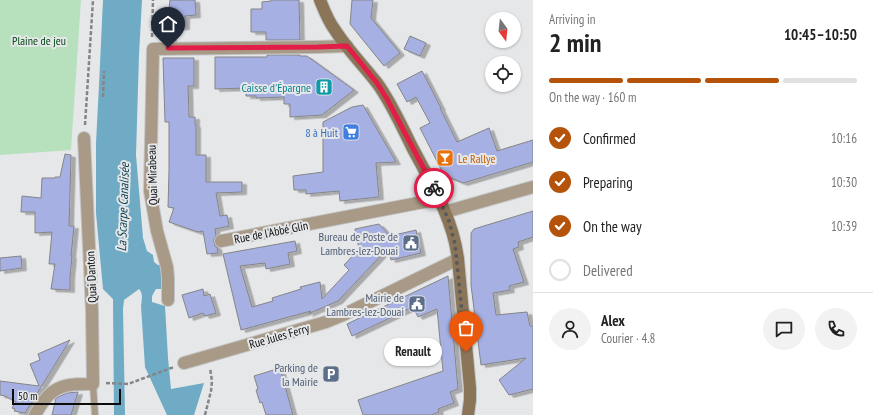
<!DOCTYPE html>
<html lang="en">
<head>
<meta charset="utf-8">
<style>
  :root { --surface:#fff; --page:#f2f2f2; --text:#222; --muted:#767676; --line:#e0e0e0; --accent:#b45309 }
  body { margin:0; font-family:"PT Sans Narrow",sans-serif; background:var(--page); color:var(--text); height:100vh; display:flex; flex-direction:column; font-size:15px; white-space:nowrap }
  * { box-sizing:border-box; margin:0 }
  p { font-size:13px; color:var(--muted) }
  .icon { flex:none; width:22px; height:22px; fill:none; stroke:currentColor; stroke-width:2; stroke-linecap:round; stroke-linejoin:round }
  .map { position:relative; flex:1; overflow:hidden }
  .panel { display:flex; flex-direction:column; background:var(--surface); width:340px }
  .panel>* { flex:none }
  .needle { width:26px; rotate:165deg }
  .buttons { position:absolute; left:485px; top:12px; display:grid; gap:8px }
  .buttons a { display:grid; place-items:center; width:36px; height:36px; border-radius:50%; background:var(--surface); box-shadow:0 1px 3px #0004; font-size:20px }
  .scale { position:absolute; left:12px; bottom:10px; width:109px; box-sizing:border-box; padding-left:4px; border:2px solid #0c0c0d; border-top:0; font-size:11px; line-height:14px; white-space:nowrap; color:#0c0c0d; -webkit-text-stroke:3px #e6e7e9; paint-order:stroke }
  .pin { position:absolute; display:grid; place-items:center; width:34px; height:34px; color:#fff; margin:-41px -17px; border-radius:50% 50% 50% 0; rotate:-45deg; box-shadow:0 0 4px #0007 }
  .pin .icon { rotate:45deg }
  .courier { position:absolute; display:grid; place-items:center; width:40px; height:40px; margin:-20px; border:3px solid #e11d48; border-radius:50%; background:#fff; color:#222; box-shadow:0 1px 5px #0007 }
  .bubble { position:absolute; height:28px; border-radius:14px; background:var(--surface); box-shadow:0 1px 3px #0004; font-size:13px; font-weight:700; line-height:28px; text-align:center }
  .overview em { font-style:normal; font-weight:700 }
  .overview div { display:flex; flex-direction:column-reverse }
  .overview { display:flex; align-items:center; justify-content:space-between; height:68px; padding:0 16px }
  h1 { font-size:26px; font-weight:700; line-height:30px }
  .bar { display:grid; grid-template-columns:repeat(4,1fr); gap:6px 4px; align-content:center; height:48px; padding:0 16px }
  .bar i { height:5px; border-radius:3px; background:var(--line) }
  .bar .on { background:var(--accent) }
  .bar p { grid-column:span 4 }
  .line { display:flex; align-items:center; gap:10px; padding:0 16px; border-top:1px solid var(--line) }
  .line div { flex:1 }
  .round { display:grid; place-items:center; flex:none; width:42px; height:42px; border-radius:21px; background:var(--page) }
  ol { padding:0 16px; list-style:none }
  li { display:flex; align-items:center; gap:12px; height:44px }
  li p { margin-inline-start:auto }
  li .icon { padding:4px; border-radius:50%; background:var(--accent); color:#fff; stroke-width:4 }
  li:last-child { color:var(--muted) }
  li i { width:22px; height:22px; border:2px solid var(--line); border-radius:50% }
  main { display:flex; flex:1; min-height:0 }
  .map>svg:first-child { display:block }
  .green { fill:#b7e1bc }
  .water { fill:#6fabc5 }
  .building { fill:#a6b0e2; stroke:#848587; filter:url(#shadow) }
  .lines { fill:none; stroke-linecap:round; stroke-linejoin:round }
  .lane-casing { stroke:#c3c4c6; stroke-width:8 }
  .street-casing { stroke:#c3c4c6; stroke-width:14 }
  .secondary-casing { stroke:#c3c4c6; stroke-width:14 }
  .path { stroke:#858587; stroke-width:2.5; stroke-dasharray:4 2; stroke-linecap:butt }
  .lane { stroke:#a89a86; stroke-width:6 }
  .street { stroke:#a89a86; stroke-width:12 }
  .secondary { stroke:#8a7558; stroke-width:12 }
  .done { stroke:#58595a; stroke-width:4; stroke-dasharray:0 7.2 }
  .route { stroke:#e11d48; stroke-width:5 }
  .labels { text-anchor:middle; dominant-baseline:central; stroke-width:4; stroke-linejoin:round; paint-order:stroke }
  .park-label { font-size:12px; fill:#004818; stroke:#e6e7e9 }
  .culture-label { font-size:12px; fill:#0d838f; stroke:#e6e7e9; text-anchor:end }
  .shop-label { font-size:12px; fill:#366cbe; stroke:#e6e7e9; text-anchor:end }
  .food-label { font-size:12px; fill:#c56008; stroke:#e6e7e9; text-anchor:start }
  .street-label { font-size:12px; fill:#0c0c0d; stroke:#e6e7e9 }
  .service-label { font-size:12px; fill:#4e5e75; stroke:#e6e7e9; text-anchor:end }
  .water-label { font-size:13px; font-style:italic; fill:#073d50; stroke:#e6e7e9 }
</style>
</head>
<body>
<main>
<div class="map">
<svg width="533" height="415" viewBox="0 0 533 415">
  <defs>
    <filter id="shadow"><feDropShadow dx="4.5" dy="2.5" stdDeviation="0" flood-color="#0004"/></filter>
  </defs>
  <rect width="100%" height="100%" fill="#e6e7e9"/>
  <path class="green" d="M0 0H81L71 150 0 155Z"/>
  <path class="water" d="M103 0H142L139 55 136 155 143 238 147 251 153 255 154 262 158 265H163V289H156L152 296V302L165 306 168 358 171 389 204 383 194 415H167L145 367 141 306C142 299 143 293 139 289L124 300 123 309 125 415H114L113 299 103 289 96 213V143L99 85Z"/>
  <path class="building" d="M170 0H195L196 15 185 16V27L167 28V9H169Z
    M271 0H299L300 40H266V32H251V9H262V2L271 1Z
    M352 0H373L371 18 400 53 384 66 350 24Z
    M171 28 172 40H160V29Z
    M410 36 426 43 420 56 404 49Z
    M267 55H300V56H307L354 90 322 115 290 117V104H284V97L256 98V96H246V88L215 89V57H267Z
    M163 58H194V86H188L189 117H195V125H196V155H206V182H242V192L216 193 220 216 227 215 229 226 215 229 216 236 214 239V242L215 246 217 247 218 253 207 254 203 231 198 232 169 222 174 208 168 207 169 171V122H165Z
    M422 71 441 108H440L457 142 489 128 497 151 533 140V162L463 183 444 175 420 128 430 123 416 97 407 102 397 84Z
    M363 105 396 162 376 163 379 197 340 201 339 191 306 194V190H294L293 176 323 172V122L352 107Z
    M65 154 71 155 69 226H74L71 256H72L70 277V290L51 289 55 264H49L52 232 35 233V212H21L22 196 41 198 42 178H55V177H60Z
    M533 211V237L518 242 519 247 513 249 524 282 509 286 510 290 493 293 496 315 527 312 530 326H533V389L509 395 499 380 526 358 481 365 471 285V233L474 229Z
    M379 224 390 236 416 230 421 253 391 260 388 248 338 301 308 314 311 311 241 330 223 254 295 241 297 251 288 253 290 264 266 269 265 263 240 266 252 307 273 301 272 298 301 289 300 287 320 282 322 299 349 270 344 265 359 249 355 229Z
    M21 256 22 268 0 271V258Z
    M448 276 458 389 450 392 454 403 438 409 439 412 431 415H363L358 400 443 371 437 309 418 317 413 307 352 336 347 324Z
    M203 289 204 296 210 294 216 313 205 316 203 313 189 318 182 295Z
    M70 340 25 413 14 411 15 409 12 408 16 402 5 396 0 395V381L39 386 30 364 40 360 38 354Z
    M280 368 293 415H266L262 402 260 403 256 390 258 389 254 376Z
    M78 392 71 415H52L56 398 67 393Z"/>
  <g class="lines">
    <g class="lane-casing">
      <path id="lane" d="M93 384 95 415"/>
    </g>
    <g class="street-casing">
      <path id="street" d="M445 212 533 187
        M221 241 439 199
        M168 300V278L167 267 157 231 150 191 153 49 317 47 347 46
        M184 363 326 322 343 315 458 259
        M35 415C39 408 44 399 50 394 62 383 78 384 93 384L92 311 84 138"/>
    </g>
    <g class="secondary-casing">
      <path id="secondary" d="M320 0C324 10 328 21 335 30 347 49 363 65 377 83 391 102 401 125 412 147 431 183 453 218 458 259L470 388V400L468 415"/>
    </g>
    <path class="path" d="M152 37 153 0
      M103 97 104 71
      M85 125 93 0
      M106 383 128 384 174 367
      M205 415 211 391 212 381 210 368"/>
    <use href="#lane" class="lane"/>
    <use href="#street" class="street"/>
    <use href="#secondary" class="secondary"/>
  </g>
  <g class="lines">
    <path class="done" d="M434 188 449 221 455 244 466 352"/>
    <path class="route" d="M168 48 318 47 347 46 377 83 387 99 434 188"/>
  </g>
  <defs>
    <g id="building-square" transform="scale(0.9)"><rect x="-9" y="-9" width="18" height="18" rx="4" fill="#0f9aa8" stroke="#e6e7e9"/><path d="M-4-6H4V6H1V3H-1V6H-4ZM-2.5-4.3h1.7v1.8h-1.7ZM.8-4.3h1.7v1.8H.8ZM-2.5-1h1.7V.8h-1.7ZM.8-1h1.7V.8H.8Z" fill="#fff"/></g>
    <g id="supermarket-square" transform="scale(0.9)"><rect x="-9" y="-9" width="18" height="18" rx="4" fill="#3f7fe0" stroke="#e6e7e9"/><path d="M-6-5.5h2.5l.6 2H6L4.5 2H-2.5L-4.4-4H-6ZM-1.5 3.2a1.3 1.3 0 1 0 .1 0ZM3 3.2a1.3 1.3 0 1 0 .1 0Z" fill="#fff"/></g>
    <g id="bar-square" transform="scale(0.9)"><rect x="-9" y="-9" width="18" height="18" rx="4" fill="#e8710a" stroke="#e6e7e9"/><path d="M-6-5H6L.8 .8V4.5H3.5V6h-7V4.5H-.8V.8Z" fill="#fff"/></g>
    <g id="civic-square" transform="scale(0.9)"><rect x="-9" y="-9" width="18" height="18" rx="4" fill="#5c6f8a" stroke="#e6e7e9"/><path d="M-.6-6.5H3V-4.5H.6V-3L4-1V1h2V6H-6V1h2V-1L-.6-3ZM-1.2 2.5V6h2.4V2.5Z" fill="#fff"/></g>
    <g id="parking-square" transform="scale(0.9)"><rect x="-9" y="-9" width="18" height="18" rx="4" fill="#5c6f8a" stroke="#e6e7e9"/><path d="M-3.5-5.5H1a3.5 3.5 0 0 1 0 7H-1V5.5H-3.5ZM-1-3.4V-.6H.8a1.4 1.4 0 0 0 0-2.8Z" fill="#fff"/></g>
  </defs>
  <g fill-rule="evenodd">
    <use href="#building-square" x="324" y="87"/>
    <use href="#supermarket-square" x="351" y="132"/>
    <use href="#bar-square" x="445" y="158"/>
    <use href="#civic-square" x="411" y="243"/>
    <use href="#civic-square" x="417" y="304"/>
    <use href="#parking-square" x="331" y="374"/>
  </g>
  <g class="labels">
    <g class="park-label">
      <text x="39" y="40">Plaine de jeu</text>
    </g>
    <g class="culture-label">
      <text x="311" y="87">Caisse d'Épargne</text>
    </g>
    <g class="shop-label">
      <text x="338" y="132">8 à Huit</text>
    </g>
    <g class="food-label">
      <text x="458" y="158">Le Rallye</text>
    </g>
    <g class="street-label">
      <text transform="translate(152 175) rotate(-92)">Quai Mirabeau</text>
      <text transform="translate(271 232) rotate(-11)">Rue de l'Abbé Glin</text>
      <text transform="translate(91 277) rotate(-93)">Quai Danton</text>
      <text transform="translate(279 336) rotate(-16)">Rue Jules Ferry</text>
    </g>
    <g class="service-label">
      <text x="398" y="236">Bureau de Poste de<tspan x="398" dy="14">Lambres-lez-Douai</tspan></text>
      <text x="404" y="297">Mairie de<tspan x="404" dy="14">Lambres-lez-Douai</tspan></text>
      <text x="318" y="367">Parking de<tspan x="318" dy="14">la Mairie</tspan></text>
    </g>
    <g class="water-label">
      <text transform="translate(123 207) rotate(-88)">La Scarpe Canalisée</text>
    </g>
  </g>
</svg>
<div class="buttons">
<a><svg class="needle" viewBox="-14 -14 28 28"><path d="M0-13l5 13h-10z" fill="#e53935"/><path d="M0 13l5-13h-10z" fill="#767676"/></svg></a>
<a><svg class="icon" aria-label="locate" viewBox="0 0 24 24"><circle cx="12" cy="12" r="6"/><path d="M12 2v4M12 18v4M2 12h4M18 12h4"/></svg></a>
</div>
<div class="scale">50 m</div>
<div class="pin" style="left:466px;top:352px;background:#ea580c"><svg class="icon" aria-label="bag" viewBox="0 0 24 24"><path d="M5 8h14l-1 12H6zM9 8a3 3 0 0 1 6 0"/></svg></div>
<div class="pin" style="left:168px;top:48px;background:#1f2937"><svg class="icon" aria-label="home" viewBox="0 0 24 24"><path d="M3 11l9-7 9 7M6 9v11h12V9"/></svg></div>
<div class="courier" style="left:434px;top:188px"><svg class="icon" aria-label="bike" viewBox="0 0 24 24"><circle cx="6" cy="16" r="4"/><circle cx="18" cy="16" r="4"/><path d="M6 16l4-8h5l3 8M10 8l3 8H6M13 5h3"/></svg></div>
<div class="bubble" style="left:384px;top:338px;width:58px">Renault</div>
</div>
<section class="panel">
<div class="overview"><div><h1>2 min</h1><p>Arriving in</p></div><em>10:45–10:50</em></div>
<div class="bar"><i class="on"></i><i class="on"></i><i class="on"></i><i></i><p>On the way · 160 m</p></div>
<ol>
<li><svg class="icon" aria-label="check" viewBox="0 0 24 24"><path d="M5 12l5 5 9-10"/></svg>Confirmed<p>10:16</p></li>
<li><svg class="icon" aria-label="check" viewBox="0 0 24 24"><path d="M5 12l5 5 9-10"/></svg>Preparing<p>10:30</p></li>
<li><svg class="icon" aria-label="check" viewBox="0 0 24 24"><path d="M5 12l5 5 9-10"/></svg>On the way<p>10:39</p></li>
<li><i></i>Delivered</li>
</ol>
<div class="line" style="height:72px"><a class="round"><svg class="icon" aria-label="person" viewBox="0 0 24 24"><circle cx="12" cy="8" r="4"/><path d="M4 21q1-7 8-7t8 7"/></svg></a><div><b>Alex</b><p>Courier · 4.8</p></div><a class="round"><svg class="icon" aria-label="chat" viewBox="0 0 24 24"><path d="M4 5h16v11H9l-5 4z"/></svg></a><a class="round"><svg class="icon" aria-label="phone" viewBox="0 0 24 24"><path d="M5 4h4l2 5-3 2q2 4 5 5l2-3 5 2v4C11 20 4 13 5 4z"/></svg></a></div>
</section>
</main>
</body>
</html>
